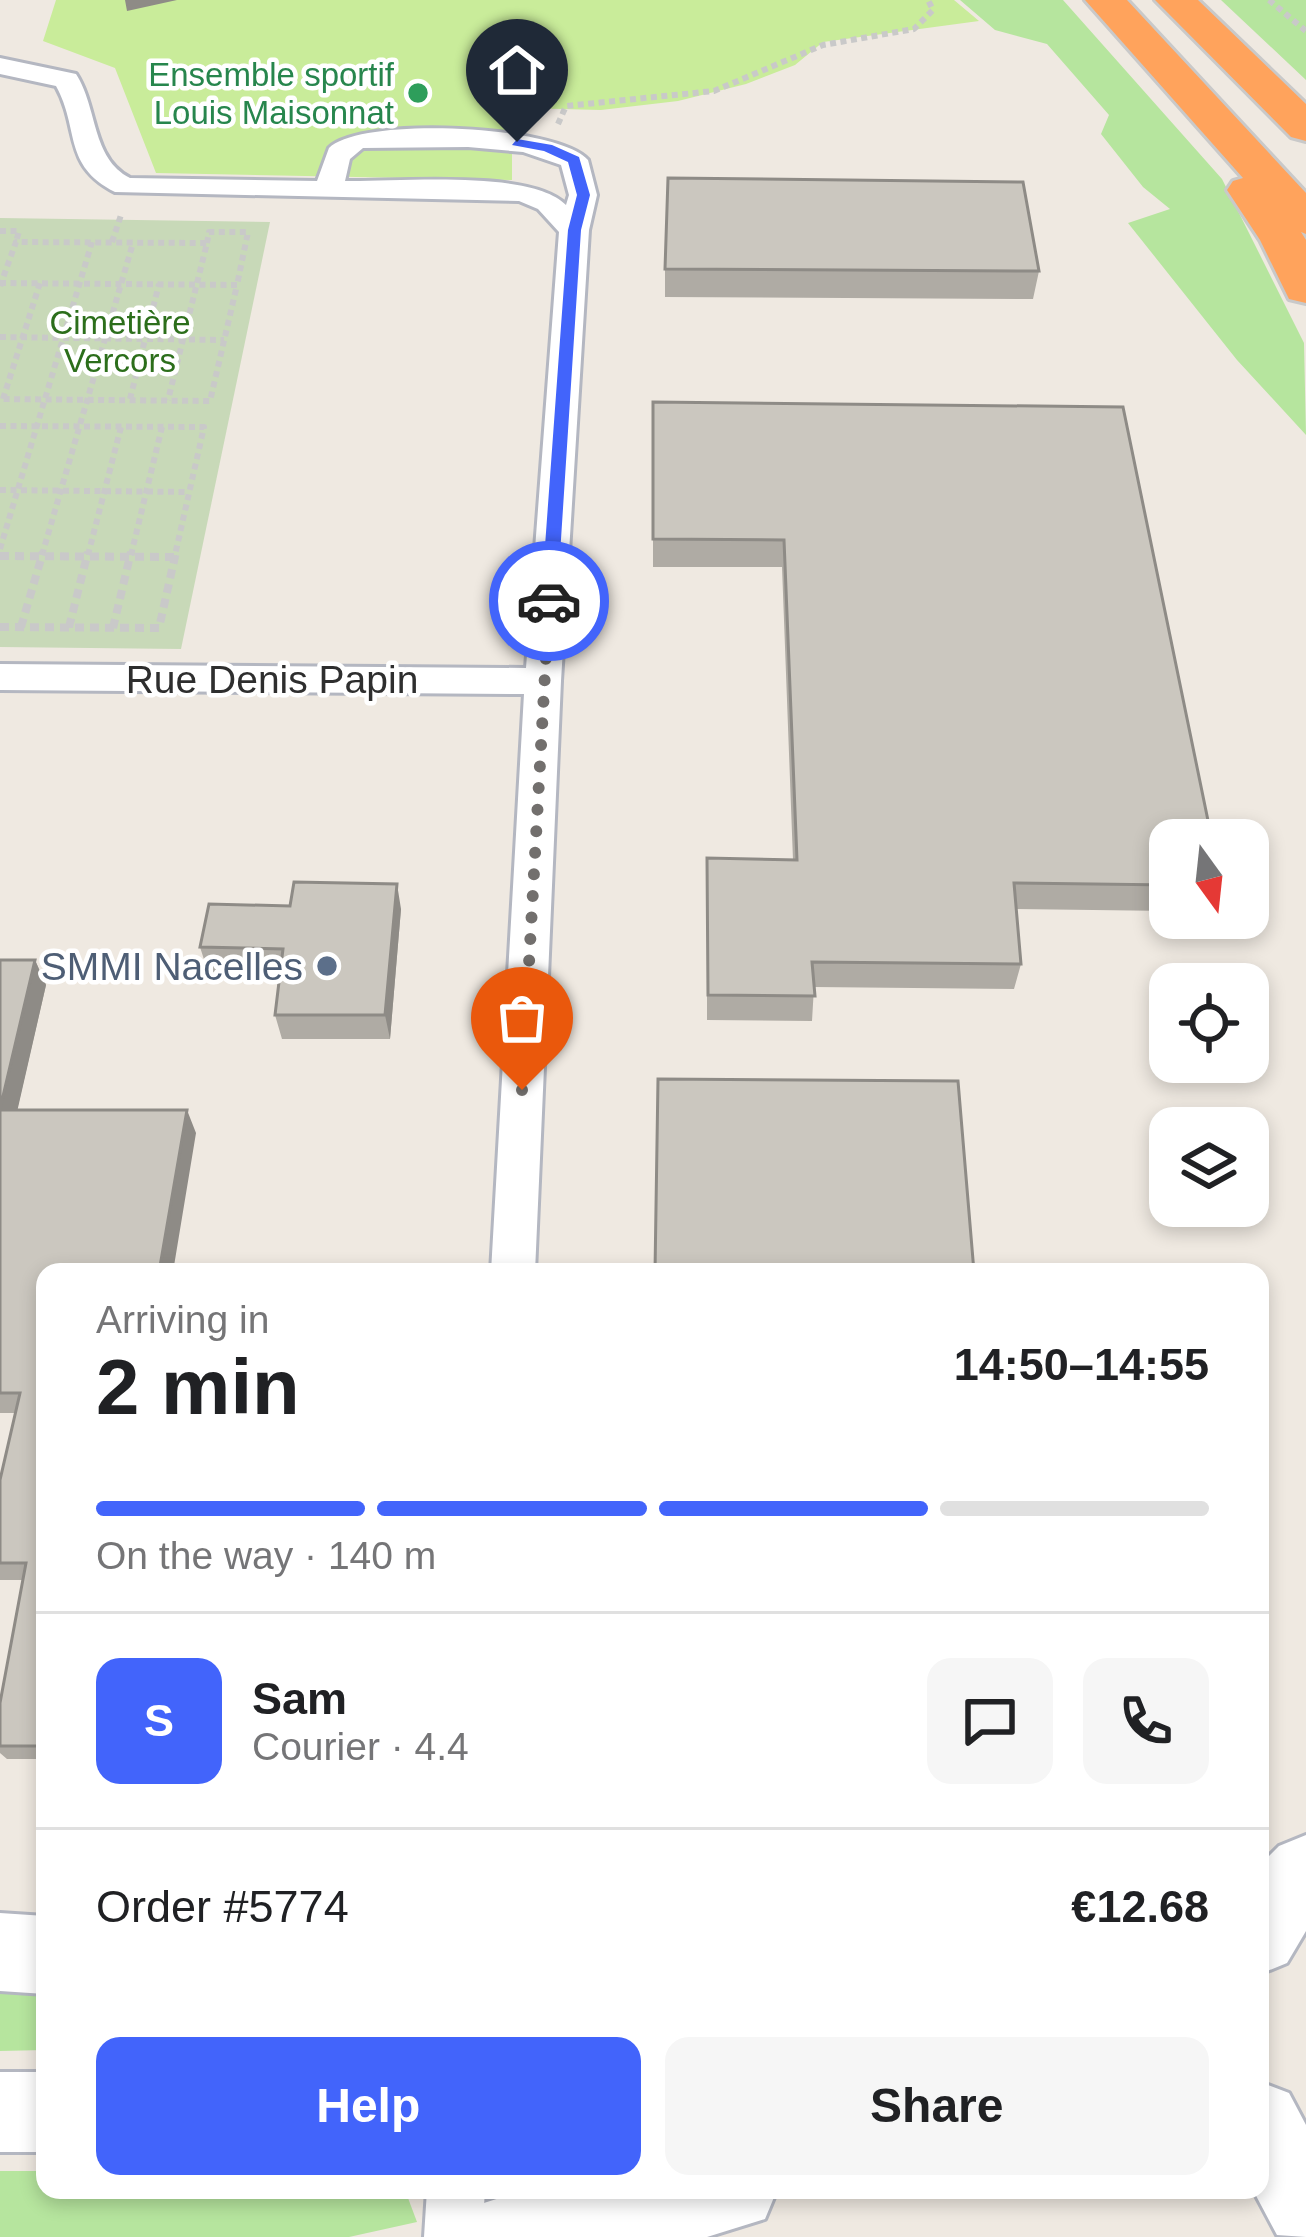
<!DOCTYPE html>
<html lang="en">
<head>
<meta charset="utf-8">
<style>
  :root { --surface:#fff; --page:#f6f6f6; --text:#202124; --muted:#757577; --line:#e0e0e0; --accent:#4264fb }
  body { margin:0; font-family:Arial,sans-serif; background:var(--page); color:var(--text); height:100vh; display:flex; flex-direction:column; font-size:45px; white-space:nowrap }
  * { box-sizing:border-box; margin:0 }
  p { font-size:39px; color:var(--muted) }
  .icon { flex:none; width:66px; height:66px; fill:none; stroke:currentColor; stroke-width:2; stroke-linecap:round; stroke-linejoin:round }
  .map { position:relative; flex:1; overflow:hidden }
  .sheet { position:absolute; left:36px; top:1263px; width:1233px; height:936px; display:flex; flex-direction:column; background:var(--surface); border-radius:24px; box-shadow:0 6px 18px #0003 }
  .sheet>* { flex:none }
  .needle { width:78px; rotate:165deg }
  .fabs { position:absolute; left:1149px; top:819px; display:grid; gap:24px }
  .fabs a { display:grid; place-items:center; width:120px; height:120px; border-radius:24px; background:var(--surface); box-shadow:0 6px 18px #0003; font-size:60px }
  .pin { position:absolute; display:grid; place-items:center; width:102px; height:102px; color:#fff; margin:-123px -51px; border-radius:50% 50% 50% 0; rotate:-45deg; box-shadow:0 0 12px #0007 }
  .pin .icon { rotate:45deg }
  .courier { position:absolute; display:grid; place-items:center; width:120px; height:120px; margin:-60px; border:9px solid #4264fb; border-radius:50%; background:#fff; color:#222; box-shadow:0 3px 15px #0007 }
  .head em { font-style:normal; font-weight:700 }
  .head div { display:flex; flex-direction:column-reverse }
  .head { display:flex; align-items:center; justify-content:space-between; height:204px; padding:0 60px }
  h1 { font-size:78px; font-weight:700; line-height:90px }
  .bar { display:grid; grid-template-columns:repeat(4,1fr); gap:18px 12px; align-content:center; height:144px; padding:0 60px }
  .bar i { height:15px; border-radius:9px; background:var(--line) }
  .bar .on { background:var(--accent) }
  .bar p { grid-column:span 4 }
  .line { display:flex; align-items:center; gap:30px; padding:0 60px; border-top:3px solid var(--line) }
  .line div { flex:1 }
  .round { display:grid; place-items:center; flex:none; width:126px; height:126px; border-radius:24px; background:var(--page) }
  .cta { display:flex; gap:24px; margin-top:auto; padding:24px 60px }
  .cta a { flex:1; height:138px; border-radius:24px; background:var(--accent); color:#fff; font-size:48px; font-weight:700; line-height:138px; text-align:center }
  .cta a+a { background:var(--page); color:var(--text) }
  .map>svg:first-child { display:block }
  .green { fill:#b6e59e }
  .cemetery { fill:#c8d9b8 }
  .pitch { fill:#c9ec9a }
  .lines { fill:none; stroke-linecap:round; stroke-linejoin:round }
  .street-casing { stroke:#b4b7c1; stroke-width:6 }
  .secondary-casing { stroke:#b4b7c1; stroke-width:6 }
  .highway-casing { stroke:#c9c9c9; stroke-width:6 }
  .path-far1 { stroke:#c9c9c9; stroke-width:6; stroke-dasharray:6 4.5; stroke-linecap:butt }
  .path { stroke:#c9c9c9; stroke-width:8; stroke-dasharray:9 6; stroke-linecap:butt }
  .street { fill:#fff; fill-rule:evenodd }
  .secondary { fill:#fff; fill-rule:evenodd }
  .highway { fill:#ffa35c; fill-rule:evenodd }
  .wall { fill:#afaba4 }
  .shaded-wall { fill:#8e8b86 }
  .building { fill:#cbc7bf; stroke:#8e8b86; stroke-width:3 }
  .route { fill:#4264fb }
  .done { stroke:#726f6d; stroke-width:12; stroke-dasharray:0 21.6 }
  .leisure-dot { fill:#2e9e5b; stroke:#fff; stroke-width:4.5 }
  .service-dot { fill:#5c6f8a; stroke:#fff; stroke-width:4.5 }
  .labels { text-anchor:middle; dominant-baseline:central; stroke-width:9; stroke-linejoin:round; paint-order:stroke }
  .far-leisure-label { font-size:33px; fill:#27864d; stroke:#fff; text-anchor:end }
  .far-park-label { font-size:33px; fill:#2c6e1b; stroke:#fff }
  .street-label { font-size:39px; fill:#2e2e2e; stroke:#fff }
  .service-label { font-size:39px; fill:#4e5e75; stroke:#fff; text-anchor:end }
</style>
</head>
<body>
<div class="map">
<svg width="1306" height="2237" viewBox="0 0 1306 2237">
  <rect width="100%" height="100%" fill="#efe9e1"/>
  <path class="green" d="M960 0H1063L1222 179 1304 343 1306 435 1237 360 1128 223 1170 209 1143 187 1101 134 1109 115 1047 44 995 30Z
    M1221 0H1306V80Z
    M0 1977 45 1980V2050L0 2051Z
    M0 2171H45V2190H405L417 2222 349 2237H0Z"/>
  <path class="cemetery" d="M0 218 270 222 181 649 0 647Z"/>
  <path class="pitch" d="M56 0H954L979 21 823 42 795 65 746 84 678 101 601 110 522 108 512 126V180L156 173 115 68 43 41Z"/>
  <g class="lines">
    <g class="street-casing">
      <path id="street" d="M0 58 76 74C98 108 91 158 130 178L317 181 329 148C361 116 557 125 588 160L597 195 589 230 561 681 535 1272H491L524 694 0 690V664L526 668 559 232 538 209 519 201 115 192C62 165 80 129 56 86L0 74ZM468 147 523 152 561 165 569 195 566 205C531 169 397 182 345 181L350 159 363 148Z
        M427 2190H485L482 2237H424Z"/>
    </g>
    <g class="secondary-casing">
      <path id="secondary" d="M1306 1835V1931L1287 1963 1260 1974V1865L1279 1846Z
        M0 1913 45 1916V1994L0 1991Z
        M0 2072H45V2152H0Z
        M1260 2082 1289 2093 1306 2125V2237L1277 2235 1253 2190H1260Z
        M525 2190H777L765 2219 707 2237H455L468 2208Z"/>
    </g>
    <g class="highway-casing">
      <path id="highway" d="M1085 0H1127L1306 193V234L1301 232 1306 240V303L1289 299 1260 240 1227 190 1233 181 1243 178Z
        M1155 0H1198L1306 104V141L1291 137Z"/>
    </g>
    <path class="path-far1" d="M1269 0 1306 31
      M558 124 566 106 714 91 823 45 914 29 933 10 928 0
      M0 231H19L16 242
      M112 242 121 215
      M207 243 209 232H248L237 285
      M0 283 237 285 210 401 0 399
      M0 286 16 242 207 243 168 400
      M0 337 224 340
      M3 399 40 283
      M130 399 159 284
      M0 426 204 427 175 555
      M0 490 189 492
      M0 549 92 242
      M42 555 133 243
      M88 555 121 427
      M131 555 162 427"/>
    <path class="path" d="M0 556 175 557
      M0 627 159 628 176 552
      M21 627 43 552
      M69 627 88 552
      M113 628 131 552"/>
    <use href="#street" class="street"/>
    <use href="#secondary" class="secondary"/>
    <use href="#highway" class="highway"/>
  </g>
  <path class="wall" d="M665 269 1039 271 1033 299 665 297Z
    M653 402 1170 840V911L1016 909 1021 964 1014 989 814 987 812 1021 707 1020V858L793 860 782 567H653Z
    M401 909 390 1039H282L275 1015 280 974 208 972 200 947Z
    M0 960H35L46 985 17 1110 196 1133 45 1272V1759H7L0 1753V1703L23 1580H0V1480L16 1413H0Z"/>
  <path class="shaded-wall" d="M125 0H177L127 11Z
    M397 884 401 909 390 1039 385 1015Z
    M35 960 46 985 12 1134 0 1111Z
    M187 1110 196 1133 173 1272H159Z"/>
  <path class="building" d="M668 178 1023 182 1039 271 665 269Z
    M653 402 1123 407 1212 840H1170V885L1014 883 1021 964 812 962 815 996 708 995 707 858 797 860 784 540 653 539Z
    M294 882 397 884 385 1015H275L283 949 200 947 209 904 290 906Z
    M0 960H35L0 1109Z
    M658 1079 958 1081 974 1272H655Z
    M0 1110H187L159 1272H45V1746H0V1703L26 1563H0V1480L20 1393H0Z"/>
  <path class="route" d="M517 139 552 145 579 157 590 195 581 230 557 601 549 606 541 601 568 230 577 195 568 162 544 151 512 145Z"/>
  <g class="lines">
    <path class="done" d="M522 1090 549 601"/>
  </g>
  <circle class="leisure-dot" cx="418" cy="93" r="12"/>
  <circle class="service-dot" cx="327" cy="966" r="12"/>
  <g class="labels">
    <g class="far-leisure-label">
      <text x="394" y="74">Ensemble sportif<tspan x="394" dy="38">Louis Maisonnat</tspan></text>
    </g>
    <g class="far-park-label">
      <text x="120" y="322">Cimetière<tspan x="120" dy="38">Vercors</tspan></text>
    </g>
    <g class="street-label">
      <text x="272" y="679">Rue Denis Papin</text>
    </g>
    <g class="service-label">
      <text x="303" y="966">SMMI Nacelles</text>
    </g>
  </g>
</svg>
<div class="fabs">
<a><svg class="needle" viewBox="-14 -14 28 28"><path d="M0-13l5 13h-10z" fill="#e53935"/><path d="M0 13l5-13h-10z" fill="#757577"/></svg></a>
<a><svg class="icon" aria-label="locate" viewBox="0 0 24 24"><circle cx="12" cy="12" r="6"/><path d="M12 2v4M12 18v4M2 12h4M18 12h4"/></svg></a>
<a><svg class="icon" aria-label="layers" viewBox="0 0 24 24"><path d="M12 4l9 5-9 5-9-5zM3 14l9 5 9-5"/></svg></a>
</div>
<div class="pin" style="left:522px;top:1090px;background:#ea580c"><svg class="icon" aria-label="bag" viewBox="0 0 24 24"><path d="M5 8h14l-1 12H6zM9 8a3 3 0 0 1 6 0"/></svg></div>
<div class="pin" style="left:517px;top:142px;background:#1f2937"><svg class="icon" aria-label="home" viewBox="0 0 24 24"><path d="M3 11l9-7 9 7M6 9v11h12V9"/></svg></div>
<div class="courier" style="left:549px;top:601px"><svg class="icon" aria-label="car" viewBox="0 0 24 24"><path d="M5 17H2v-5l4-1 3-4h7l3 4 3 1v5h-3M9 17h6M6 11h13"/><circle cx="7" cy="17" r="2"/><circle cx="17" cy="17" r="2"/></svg></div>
<section class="sheet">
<div class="head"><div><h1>2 min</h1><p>Arriving in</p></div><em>14:50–14:55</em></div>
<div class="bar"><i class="on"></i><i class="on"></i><i class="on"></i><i></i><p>On the way · 140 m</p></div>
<div class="line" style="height:216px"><b class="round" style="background:var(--accent);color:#fff">S</b><div><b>Sam</b><p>Courier · 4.4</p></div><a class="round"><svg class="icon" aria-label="chat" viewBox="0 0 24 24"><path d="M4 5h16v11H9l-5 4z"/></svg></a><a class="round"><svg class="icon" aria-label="phone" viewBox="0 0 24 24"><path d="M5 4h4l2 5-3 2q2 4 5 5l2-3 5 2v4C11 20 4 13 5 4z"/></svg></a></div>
<div class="line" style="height:156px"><div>Order #5774</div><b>€12.68</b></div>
<div class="cta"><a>Help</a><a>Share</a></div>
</section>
</div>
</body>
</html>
